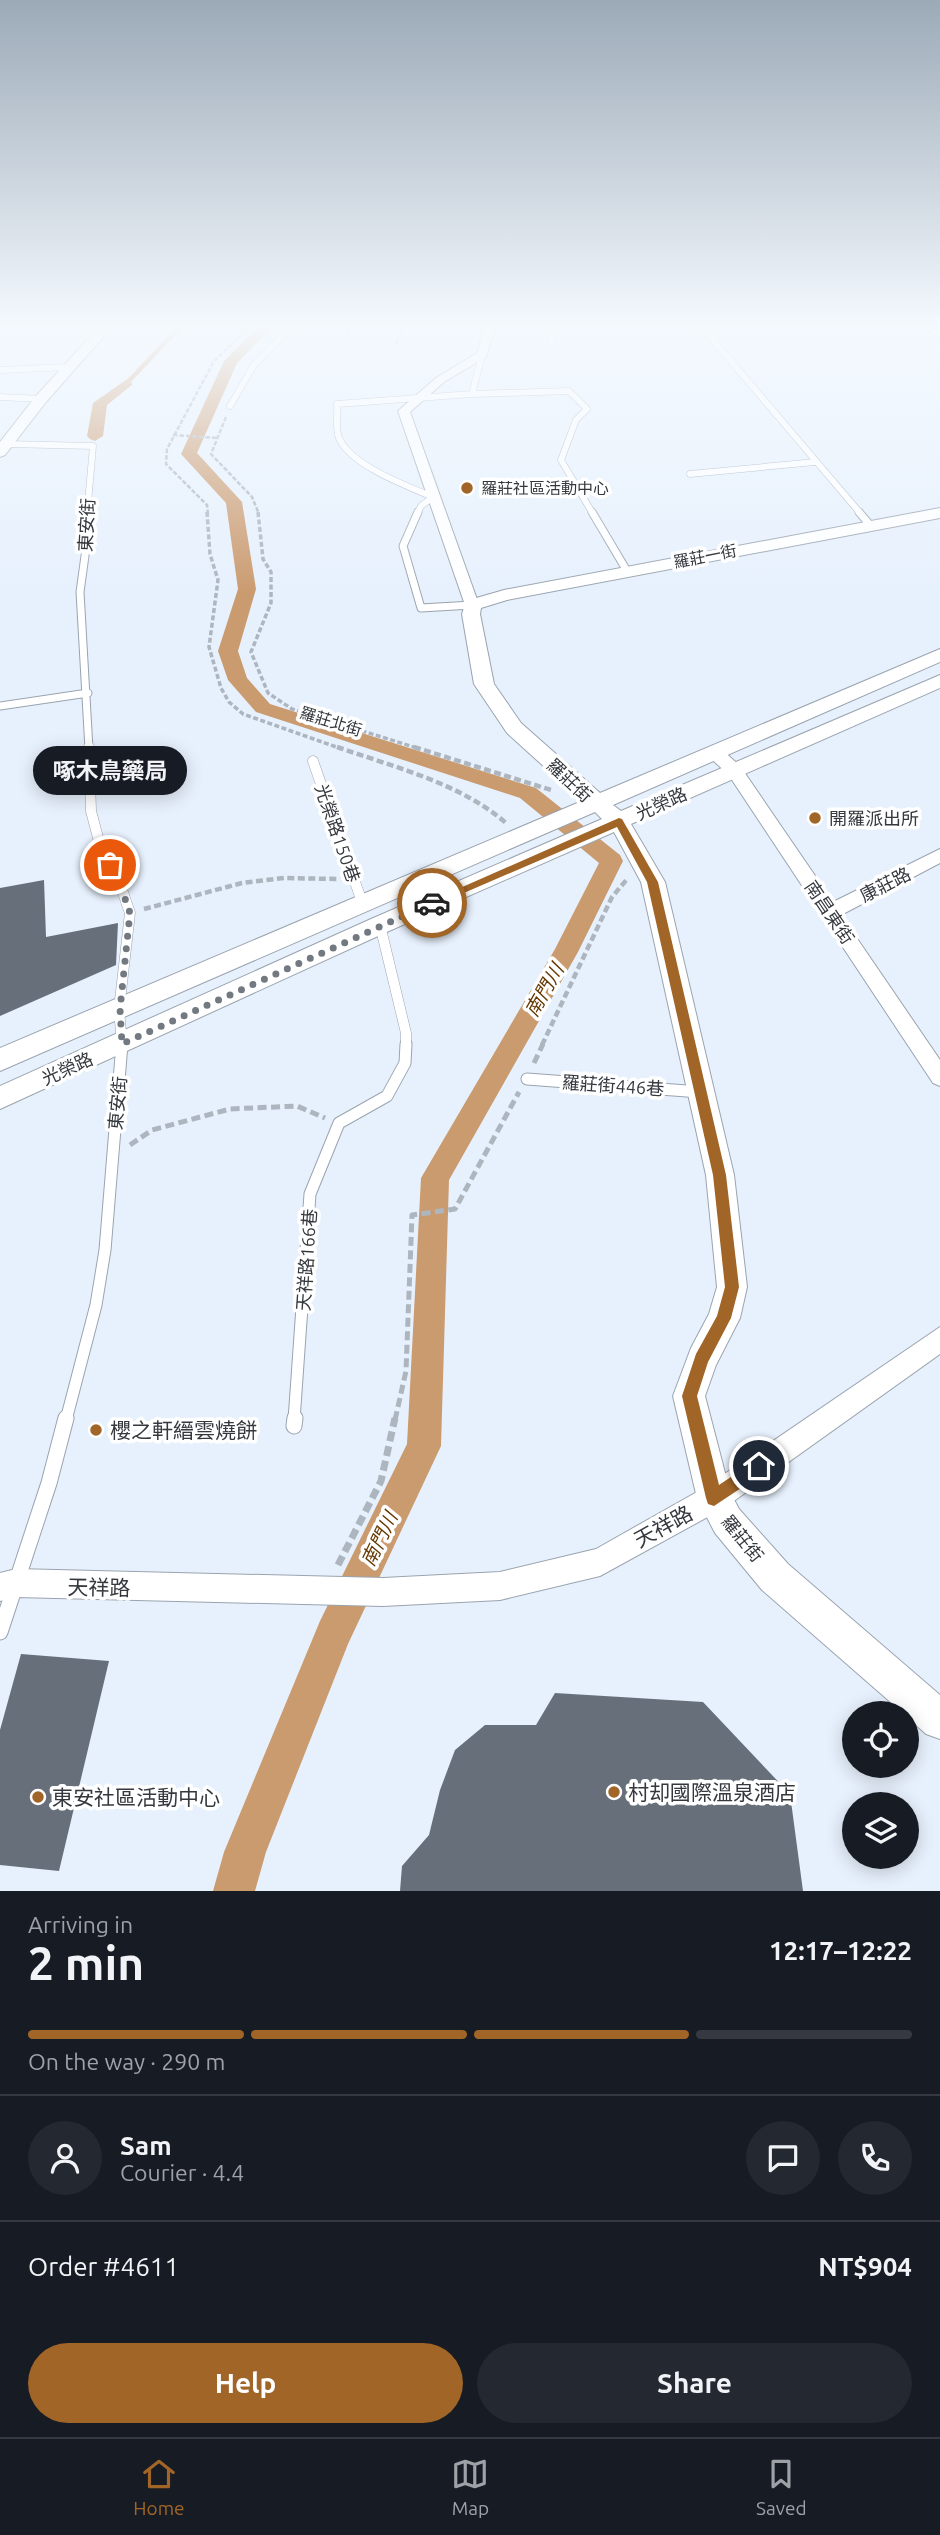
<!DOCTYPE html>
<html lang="en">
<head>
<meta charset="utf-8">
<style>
  :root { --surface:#171b24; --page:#242831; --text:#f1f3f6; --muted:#9ea1a6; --line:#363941; --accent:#a06527 }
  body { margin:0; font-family:Ubuntu,"Noto Sans TC",sans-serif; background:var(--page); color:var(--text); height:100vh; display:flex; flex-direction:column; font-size:26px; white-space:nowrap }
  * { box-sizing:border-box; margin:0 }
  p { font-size:23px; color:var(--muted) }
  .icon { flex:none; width:38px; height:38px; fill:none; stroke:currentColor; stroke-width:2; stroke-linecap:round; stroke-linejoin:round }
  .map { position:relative; height:1891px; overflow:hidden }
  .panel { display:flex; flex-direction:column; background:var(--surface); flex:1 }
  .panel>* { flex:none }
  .controls { position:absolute; left:842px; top:1701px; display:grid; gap:14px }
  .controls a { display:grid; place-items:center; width:77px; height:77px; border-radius:50%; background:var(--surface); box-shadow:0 4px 18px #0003; font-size:35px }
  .pin { position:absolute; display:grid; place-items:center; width:60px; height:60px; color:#fff; margin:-30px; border:4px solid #fff; border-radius:50%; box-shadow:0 2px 7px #0007 }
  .courier { position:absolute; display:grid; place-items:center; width:70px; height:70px; margin:-35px; border:5px solid #a06527; border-radius:50%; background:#fff; color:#222; box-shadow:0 2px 9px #0007 }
  .bubble { position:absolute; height:49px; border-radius:24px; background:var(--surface); box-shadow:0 4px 18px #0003; font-size:23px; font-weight:700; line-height:49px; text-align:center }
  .headline em { font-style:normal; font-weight:700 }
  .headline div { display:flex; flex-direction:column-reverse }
  .headline { display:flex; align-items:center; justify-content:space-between; height:119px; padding:0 28px }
  h1 { font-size:46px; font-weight:700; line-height:52px }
  .bar { display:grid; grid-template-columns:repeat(4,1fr); gap:10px 7px; align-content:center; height:84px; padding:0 28px }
  .bar i { height:9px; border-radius:5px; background:var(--line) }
  .bar .on { background:var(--accent) }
  .bar p { grid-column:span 4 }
  .line { display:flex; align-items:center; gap:18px; padding:0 28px; border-top:2px solid var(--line) }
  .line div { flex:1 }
  .round { display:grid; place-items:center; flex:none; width:74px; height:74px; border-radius:37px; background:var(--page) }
  .button { display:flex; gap:14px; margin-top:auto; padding:14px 28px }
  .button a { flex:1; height:80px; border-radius:42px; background:var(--accent); color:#fff; font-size:28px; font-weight:700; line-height:80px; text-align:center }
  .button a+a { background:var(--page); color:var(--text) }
  .tabs { display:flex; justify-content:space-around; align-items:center; height:98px; border-top:2px solid var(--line); background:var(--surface); font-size:19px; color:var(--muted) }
  .tabs a { display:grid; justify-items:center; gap:4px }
  .tabs .on { color:var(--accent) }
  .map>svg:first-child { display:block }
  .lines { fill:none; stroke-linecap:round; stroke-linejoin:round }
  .stream { stroke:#cb9b70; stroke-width:4.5 }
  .canal { fill:#cb9b70; fill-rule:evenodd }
  .building { fill:#67707a }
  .service-far4-casing { stroke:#9aa4af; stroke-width:7 }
  .service-far3-casing { stroke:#9aa4af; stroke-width:9 }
  .service-far2-casing { stroke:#9aa4af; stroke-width:11 }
  .service-far1-casing { stroke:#9aa4af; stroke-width:13 }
  .service-casing { stroke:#9aa4af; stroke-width:17 }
  .minor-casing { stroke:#9aa4af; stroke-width:2 }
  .tertiary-casing { stroke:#9aa4af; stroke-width:2 }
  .path-far4 { stroke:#adb5bf; stroke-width:2.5; stroke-dasharray:4.5 2; stroke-linecap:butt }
  .path-far3 { stroke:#adb5bf; stroke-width:3.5; stroke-dasharray:5 2.5; stroke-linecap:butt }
  .path-far2 { stroke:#adb5bf; stroke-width:4.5; stroke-dasharray:7 3.5; stroke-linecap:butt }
  .path-far1 { stroke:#adb5bf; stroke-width:5; stroke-dasharray:9 4.5; stroke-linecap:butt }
  .path { stroke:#adb5bf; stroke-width:7; stroke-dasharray:10 5; stroke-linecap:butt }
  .service-far4 { stroke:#fff; stroke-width:6 }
  .service-far3 { stroke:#fff; stroke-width:7 }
  .service-far2 { stroke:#fff; stroke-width:10 }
  .service-far1 { stroke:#fff; stroke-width:11 }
  .service { stroke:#fff; stroke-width:15 }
  .minor { fill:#fff; fill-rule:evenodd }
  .tertiary { fill:#fff; fill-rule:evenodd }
  .route { fill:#a06527 }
  .done { stroke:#737981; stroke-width:7; stroke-dasharray:0 12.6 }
  .poi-dot { fill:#a06527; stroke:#fff; stroke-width:2.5 }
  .labels { text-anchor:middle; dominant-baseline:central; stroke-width:7; stroke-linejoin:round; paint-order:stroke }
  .far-poi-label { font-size:16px; fill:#35393e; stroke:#fff; text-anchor:start }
  .far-street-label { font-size:16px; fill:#35393e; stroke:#fff }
  .street-label { font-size:18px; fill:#35393e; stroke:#fff }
  .poi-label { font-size:18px; fill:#35393e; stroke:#fff; text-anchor:start }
  .water-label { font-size:19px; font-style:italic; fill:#653800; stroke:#fff }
  .near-poi-label { font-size:21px; fill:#35393e; stroke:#fff; text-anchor:start }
  .near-street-label { font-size:21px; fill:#35393e; stroke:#fff }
</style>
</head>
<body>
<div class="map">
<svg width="940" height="1891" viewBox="0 0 940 1891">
  <rect width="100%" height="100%" fill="#e7f1fd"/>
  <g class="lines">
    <path class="stream" d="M126 384 180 327"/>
    <path class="canal" d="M258 327H272L237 363 197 453 242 502 256 589 238 651 247 678 270 704 536 788 620 855 623 861 578 952 449 1180 441 1446 348 1644 266 1852 255 1891H213L224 1852 320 1621 407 1444 421 1178 555 949 599 863 520 798 256 712 228 680 218 651 238 589 226 503 181 454 224 361Z
      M126 380 133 384 107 405 103 436 95 441 90 439 87 436 93 403Z"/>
  </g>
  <path class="building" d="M44 880 46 937 118 923 116 965 0 1016V888Z
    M21 1654 109 1661 59 1871 0 1865V1730Z
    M555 1693 703 1702 790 1794 803 1891H400L402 1866 429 1835 440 1790 455 1750 485 1725H536Z"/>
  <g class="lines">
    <g class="service-far4-casing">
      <path id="service-far4" d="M702 327 861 514
        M551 342 559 327
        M0 370 69 367
        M472 394 482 355
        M0 397 41 399
        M230 406 254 365 291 327
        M7 444 93 446 87 514
        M690 474 815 462
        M417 514 421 506 433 497C407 486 350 465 339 438 335 427 338 415 337 404L472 394 569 391 587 409 576 420 561 460 593 514"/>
    </g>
    <g class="service-far3-casing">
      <path id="service-far3" d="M87 512 88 534 80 592 89 749
        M418 512 403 546 421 608 472 605
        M592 512 627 571
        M859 512 870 525
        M0 706 88 693"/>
    </g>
    <g class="service-far2-casing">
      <path id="service-far2" d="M89 747 91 811 101 849 119 881 130 913 119 1009 122 1045
        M313 761 363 905
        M380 925 406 1033V1045"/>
    </g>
    <g class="service-far1-casing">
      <path id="service-far1" d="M527 1079 700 1092
        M66 1420 96 1305 105 1250 122 1044
        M294 1420 310 1194 339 1123 387 1096 405 1063 406 1044"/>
    </g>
    <g class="service-casing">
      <path id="service" d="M294 1426 295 1418
        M0 1632 49 1483 66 1418"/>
    </g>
    <g class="minor-casing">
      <path id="minor" d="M485 327H495L486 357 444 382 410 412 479 605 472 609 465 605 398 411 436 378 477 353Z
        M925 327H936L940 331V339Z
        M714 747 720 748 740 766 833 902 940 849V863L841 915 940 1060V1086L933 1083 728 774 708 756 706 752 708 748Z
        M940 1327V1354L724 1508 600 1576 500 1600 383 1606 16 1597 0 1601V1573L16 1569 383 1578 500 1572 596 1549 704 1488Z"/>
    </g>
    <g class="tertiary-casing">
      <path id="tertiary" d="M99 327H112L46 402 5 455 0 457V442L36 396Z
        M940 508V518L507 600 481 608 480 614 494 684 521 723 600 793 940 649V662L613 805 621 811 940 675V688L631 824 665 882 734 1175 747 1287 740 1318 716 1365 705 1396 730 1492 739 1509 788 1564 940 1695V1739L926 1734 906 1716V1713H903L762 1590 715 1533 697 1498 673 1396 691 1348 709 1314 717 1287 706 1175 641 882 614 832 389 931 0 1109V1086L371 919 602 819 595 812 0 1071V1048L582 801 507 733 474 684 462 614 466 601 504 590Z"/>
    </g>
    <path class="path-far4" d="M346 337 351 327
      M396 344 403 327
      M226 417 211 454 252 497 259 514
      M173 435 218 438
      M208 514 207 505 166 464 167 449 214 361 250 327"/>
    <path class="path-far3" d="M207 512 210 554 218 580 209 647 221 688 229 702 243 714 342 749
      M258 512 263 559 271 572V603L251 652 268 693 292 709 420 749"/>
    <path class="path-far2" d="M337 747C394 767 460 783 506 823
      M414 747 551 790
      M144 909 242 883 284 878 338 879
      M542 1045 612 897 628 878"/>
    <path class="path-far1" d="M534 1063 543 1044
      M130 1145 152 1130 230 1109 297 1106 325 1118
      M395 1420 406 1371 412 1215 455 1209 519 1092"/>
    <path class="path" d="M338 1565 381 1481 395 1418"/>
    <use href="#service-far4" class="service-far4"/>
    <use href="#service-far3" class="service-far3"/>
    <use href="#service-far2" class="service-far2"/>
    <use href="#service-far1" class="service-far1"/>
    <use href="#service" class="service"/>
    <use href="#minor" class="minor"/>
    <use href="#tertiary" class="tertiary"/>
  </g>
  <linearGradient id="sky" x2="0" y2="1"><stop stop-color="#9caab8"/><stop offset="0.55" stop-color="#f4f9fe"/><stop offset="1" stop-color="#f4f9fe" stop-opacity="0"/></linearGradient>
  <rect width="940" height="592" fill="url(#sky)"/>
  <path class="route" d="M619 818 622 819 658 882 726 1175 739 1287 731 1318 708 1362 697 1396 719 1485 759 1458 765 1461 767 1466 765 1472 714 1506 708 1504 706 1498 682 1396 696 1354 717 1316 725 1287 713 1175 647 882 617 827 436 905 432 907 426 903Z"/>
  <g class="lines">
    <path class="done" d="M110 865 119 881 130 913 120 1009 122 1044 432 903"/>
  </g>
  <g class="poi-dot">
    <circle cx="467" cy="488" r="7"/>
    <circle cx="815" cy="818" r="7"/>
    <circle cx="96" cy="1430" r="7"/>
    <circle cx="614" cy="1792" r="7"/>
    <circle cx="38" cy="1797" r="7"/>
  </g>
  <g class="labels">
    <g class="far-poi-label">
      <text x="481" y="488">羅莊社區活動中心</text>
    </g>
    <g class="far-street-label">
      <text transform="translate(705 556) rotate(-11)">羅莊一街</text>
      <text transform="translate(331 721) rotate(17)">羅莊北街</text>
    </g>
    <g class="street-label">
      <text transform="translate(86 525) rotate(-87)">東安街</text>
      <text transform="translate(570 780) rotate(43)">羅莊街</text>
      <text transform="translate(661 803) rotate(-24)">光榮路</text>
      <text transform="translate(338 833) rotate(71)">光榮路150巷</text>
      <text transform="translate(885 884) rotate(-27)">康莊路</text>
      <text transform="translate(830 912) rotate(56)">南昌東街</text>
      <text transform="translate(67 1068) rotate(-24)">光榮路</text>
      <text transform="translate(613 1085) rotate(4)">羅莊街446巷</text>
      <text transform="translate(117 1103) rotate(-85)">東安街</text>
      <text transform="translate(306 1260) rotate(-86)">天祥路166巷</text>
      <text transform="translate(743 1538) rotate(51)">羅莊街</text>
    </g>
    <g class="poi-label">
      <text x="829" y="818">開羅派出所</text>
    </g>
    <g class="water-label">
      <text transform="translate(544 990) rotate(-60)">南門川</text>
      <text transform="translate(379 1539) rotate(-64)">南門川</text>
    </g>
    <g class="near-poi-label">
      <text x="110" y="1430">櫻之軒縉雲燒餅</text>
      <text x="628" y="1792">村却國際溫泉酒店</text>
      <text x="52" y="1797">東安社區活動中心</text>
    </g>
    <g class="near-street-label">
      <text transform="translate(663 1526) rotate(-29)">天祥路</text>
      <text transform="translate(99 1587) rotate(1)">天祥路</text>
    </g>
  </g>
</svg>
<div class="controls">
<a><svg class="icon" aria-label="locate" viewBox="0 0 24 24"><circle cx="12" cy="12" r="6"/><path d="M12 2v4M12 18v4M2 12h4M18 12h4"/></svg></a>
<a><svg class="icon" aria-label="layers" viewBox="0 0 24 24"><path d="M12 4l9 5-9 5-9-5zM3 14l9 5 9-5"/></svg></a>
</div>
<div class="pin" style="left:110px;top:865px;background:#ea580c"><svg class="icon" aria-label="bag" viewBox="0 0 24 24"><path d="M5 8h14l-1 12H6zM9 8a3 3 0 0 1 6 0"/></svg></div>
<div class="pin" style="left:759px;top:1466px;background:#1f2937"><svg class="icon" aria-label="home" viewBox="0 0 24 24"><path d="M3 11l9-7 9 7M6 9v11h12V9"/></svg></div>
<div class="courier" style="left:432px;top:903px"><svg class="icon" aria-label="car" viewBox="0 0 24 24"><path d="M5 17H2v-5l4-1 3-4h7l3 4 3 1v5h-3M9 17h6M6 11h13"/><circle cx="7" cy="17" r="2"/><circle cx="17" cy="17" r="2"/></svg></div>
<div class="bubble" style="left:33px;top:746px;width:154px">啄木鳥藥局</div>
</div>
<section class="panel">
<div class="headline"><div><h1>2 min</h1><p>Arriving in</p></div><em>12:17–12:22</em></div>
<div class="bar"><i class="on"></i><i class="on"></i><i class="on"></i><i></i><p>On the way · 290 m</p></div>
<div class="line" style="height:126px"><a class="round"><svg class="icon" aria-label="person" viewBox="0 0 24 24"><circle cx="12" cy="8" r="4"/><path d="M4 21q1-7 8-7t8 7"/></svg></a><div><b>Sam</b><p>Courier · 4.4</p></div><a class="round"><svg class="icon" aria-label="chat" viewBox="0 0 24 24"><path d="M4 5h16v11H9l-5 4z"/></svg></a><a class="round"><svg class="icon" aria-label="phone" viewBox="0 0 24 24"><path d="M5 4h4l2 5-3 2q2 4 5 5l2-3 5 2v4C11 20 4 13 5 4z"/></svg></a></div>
<div class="line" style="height:91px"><div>Order #4611</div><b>NT$904</b></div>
<div class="button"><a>Help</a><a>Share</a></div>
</section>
<nav class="tabs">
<a class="on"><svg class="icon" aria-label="home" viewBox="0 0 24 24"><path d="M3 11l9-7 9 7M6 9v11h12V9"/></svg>Home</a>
<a><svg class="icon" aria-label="map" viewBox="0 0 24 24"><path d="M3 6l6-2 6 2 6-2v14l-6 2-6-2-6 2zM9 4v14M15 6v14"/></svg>Map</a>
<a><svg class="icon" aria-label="saved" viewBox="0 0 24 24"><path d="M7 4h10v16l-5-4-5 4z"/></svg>Saved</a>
</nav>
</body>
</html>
